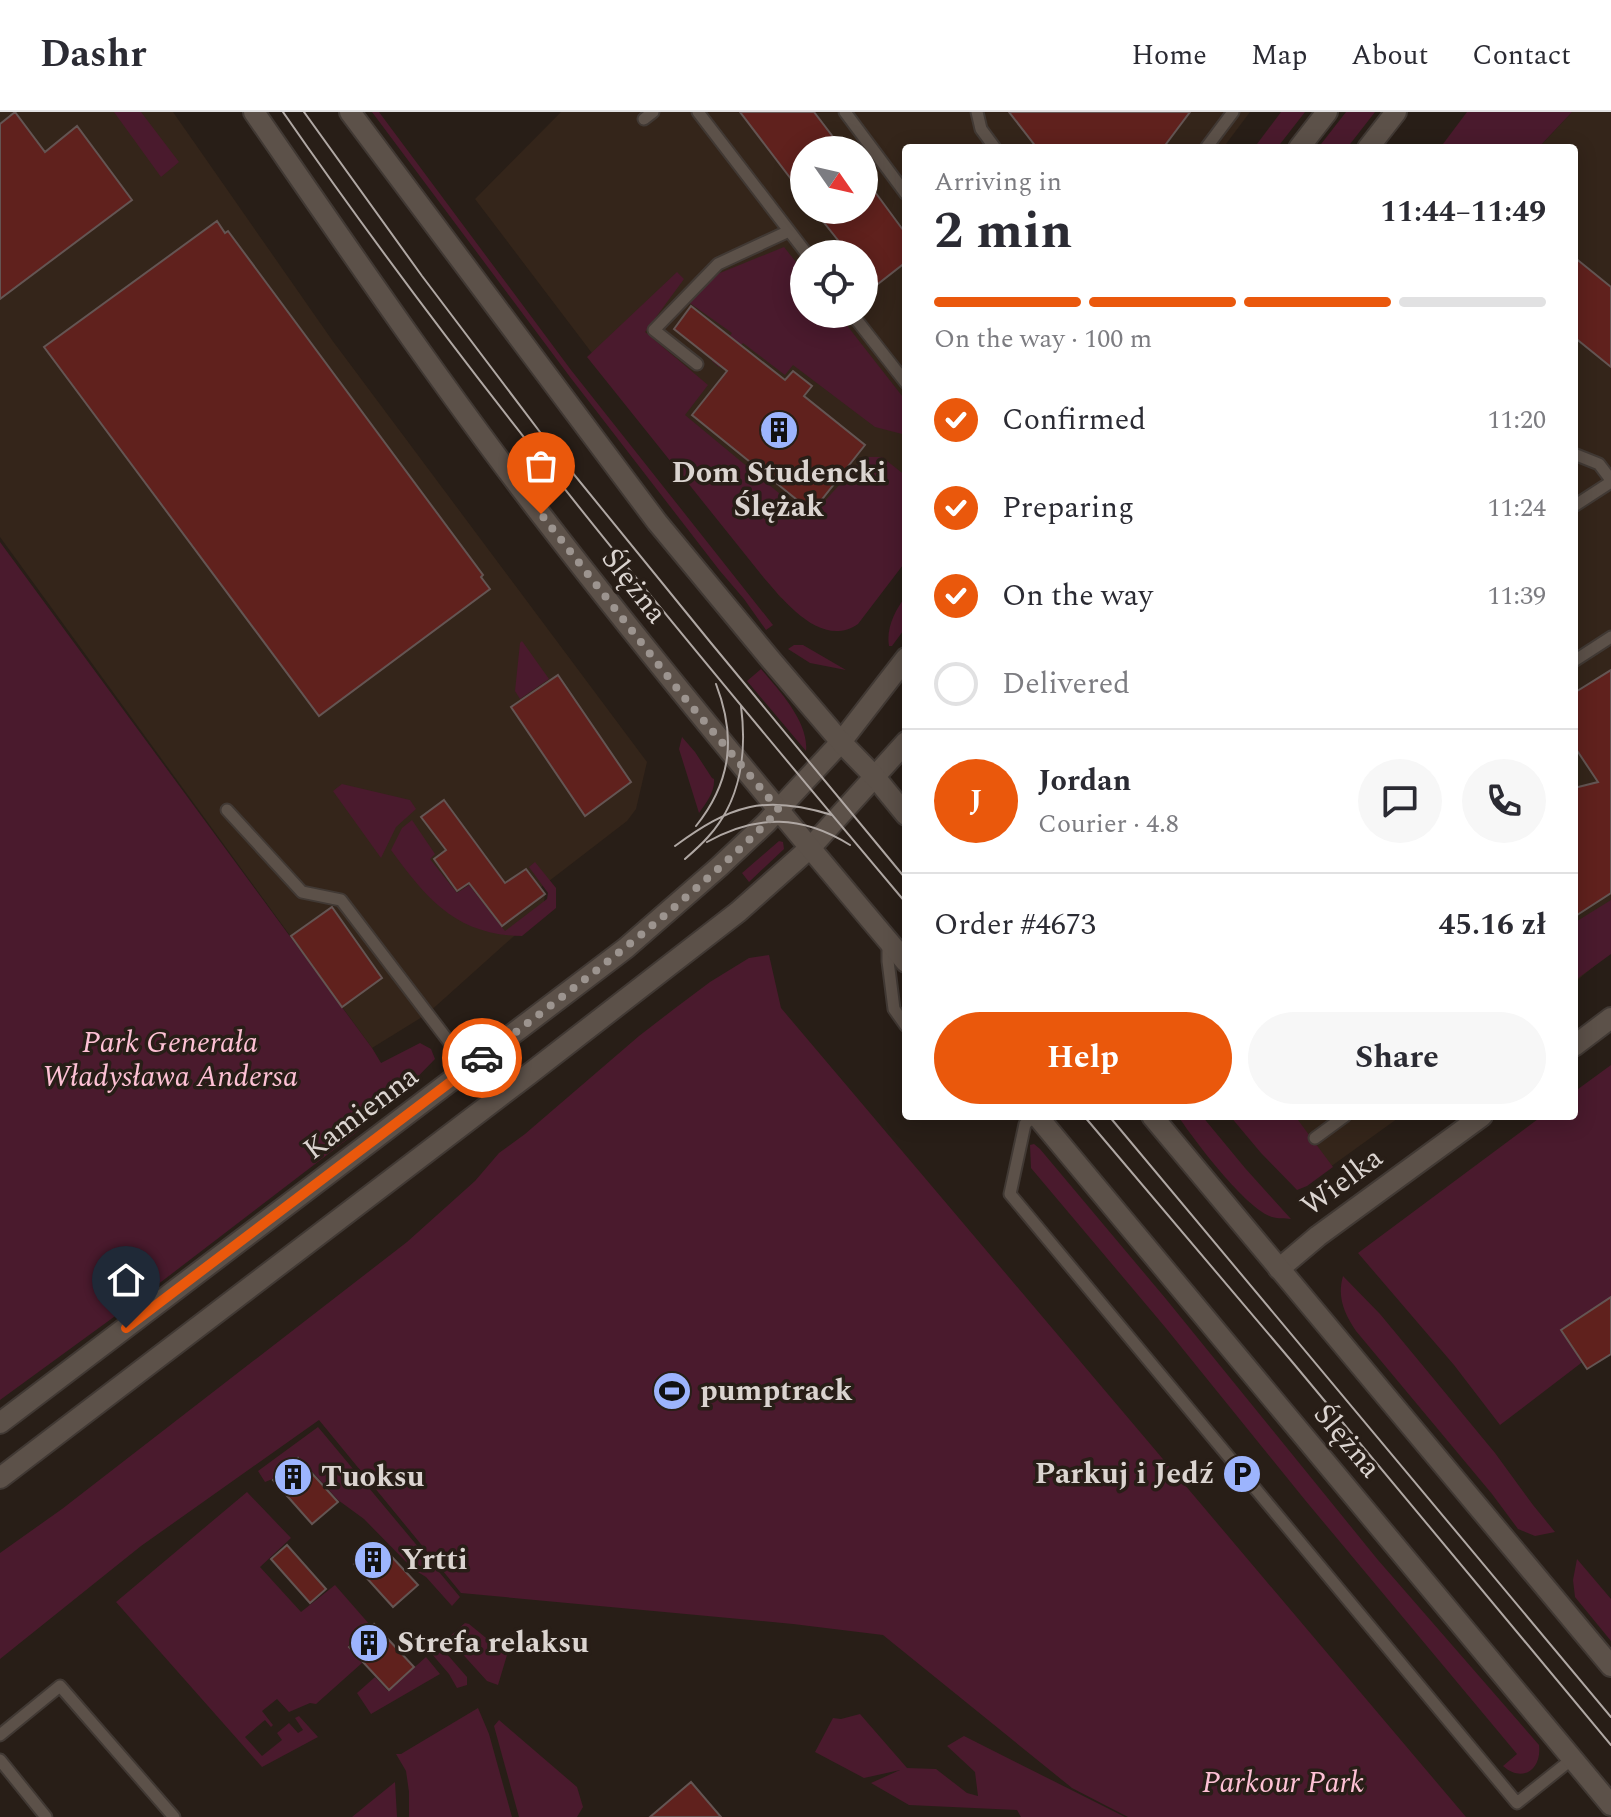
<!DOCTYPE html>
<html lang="en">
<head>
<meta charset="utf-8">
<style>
  :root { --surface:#fff; --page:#f7f7f7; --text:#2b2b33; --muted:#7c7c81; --line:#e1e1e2; --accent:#ea580c }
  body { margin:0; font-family:Spectral,serif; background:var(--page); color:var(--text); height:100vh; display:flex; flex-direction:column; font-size:30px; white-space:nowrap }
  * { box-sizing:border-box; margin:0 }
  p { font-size:26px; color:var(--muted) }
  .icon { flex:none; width:44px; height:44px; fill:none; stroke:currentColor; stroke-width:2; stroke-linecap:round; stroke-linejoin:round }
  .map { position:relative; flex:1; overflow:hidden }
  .details { position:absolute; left:902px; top:32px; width:676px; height:976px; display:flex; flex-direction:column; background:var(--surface); border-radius:8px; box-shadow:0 4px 20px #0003 }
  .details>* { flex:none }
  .needle { width:52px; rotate:124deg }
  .buttons { position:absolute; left:790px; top:24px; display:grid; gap:16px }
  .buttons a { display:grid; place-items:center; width:88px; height:88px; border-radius:50%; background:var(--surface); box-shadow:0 4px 20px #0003; font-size:40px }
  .pin { position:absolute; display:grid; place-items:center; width:68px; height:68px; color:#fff; margin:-82px -34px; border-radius:50% 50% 50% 0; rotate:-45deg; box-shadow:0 0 8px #0007 }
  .pin .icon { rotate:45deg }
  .courier { position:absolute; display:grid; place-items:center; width:80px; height:80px; margin:-40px; border:6px solid #ea580c; border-radius:50%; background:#fff; color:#222; box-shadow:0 2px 10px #0007 }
  .summary em { font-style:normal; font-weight:700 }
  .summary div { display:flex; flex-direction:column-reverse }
  .summary { display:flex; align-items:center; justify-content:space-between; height:136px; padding:0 32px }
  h1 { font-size:52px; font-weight:700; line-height:60px }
  .bar { display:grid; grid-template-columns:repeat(4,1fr); gap:12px 8px; align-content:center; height:96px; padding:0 32px }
  .bar i { height:10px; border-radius:6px; background:var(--line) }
  .bar .selected { background:var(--accent) }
  .bar p { grid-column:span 4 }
  .line { display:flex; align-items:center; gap:20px; padding:0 32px; border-top:2px solid var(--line) }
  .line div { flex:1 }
  .round { display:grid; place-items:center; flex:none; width:84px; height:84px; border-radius:42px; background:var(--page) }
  ol { padding:0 32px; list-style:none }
  li { display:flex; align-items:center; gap:24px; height:88px }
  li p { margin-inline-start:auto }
  li .icon { padding:8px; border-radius:50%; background:var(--accent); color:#fff; stroke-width:4 }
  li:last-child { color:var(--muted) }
  li i { width:44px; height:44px; border:4px solid var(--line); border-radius:50% }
  .primary-button { display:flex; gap:16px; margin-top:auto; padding:16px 32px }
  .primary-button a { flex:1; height:92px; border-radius:48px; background:var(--accent); color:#fff; font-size:32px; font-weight:700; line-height:92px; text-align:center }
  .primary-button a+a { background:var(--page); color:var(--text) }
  header { display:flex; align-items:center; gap:48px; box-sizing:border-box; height:112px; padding:0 40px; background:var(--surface); border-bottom:2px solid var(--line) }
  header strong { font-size:38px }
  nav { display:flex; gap:44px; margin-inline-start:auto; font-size:28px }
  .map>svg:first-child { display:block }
  .built { fill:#34251a; fill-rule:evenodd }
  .green { fill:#4a1a2d }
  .building { fill:#60211d; stroke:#645553; stroke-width:2 }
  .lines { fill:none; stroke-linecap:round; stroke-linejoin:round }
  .service-casing { stroke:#413934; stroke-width:15 }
  .tertiary-casing { stroke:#413934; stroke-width:24 }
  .secondary-casing { stroke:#413934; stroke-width:24 }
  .service { stroke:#5c5149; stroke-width:11 }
  .tertiary { stroke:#5c5149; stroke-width:20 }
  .secondary { stroke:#5c5149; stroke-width:20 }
  .tram { stroke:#b0a8a4; stroke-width:2 }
  .done { stroke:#9c948f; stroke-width:8; stroke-dasharray:0 14.4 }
  .route { stroke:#ea580c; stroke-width:10 }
  .labels { text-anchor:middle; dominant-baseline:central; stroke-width:7; stroke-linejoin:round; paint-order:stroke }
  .poi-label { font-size:30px; font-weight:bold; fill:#dbd4d0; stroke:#281e17; text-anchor:start }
  .street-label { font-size:30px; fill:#dbd4d0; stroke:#281e17 }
  .park-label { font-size:30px; font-style:italic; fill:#fec1d5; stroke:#281e17 }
</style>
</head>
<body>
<header>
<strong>Dashr</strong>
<nav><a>Home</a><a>Map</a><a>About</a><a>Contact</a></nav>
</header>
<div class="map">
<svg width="1611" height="1705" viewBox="0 0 1611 1705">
  <rect width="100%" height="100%" fill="#281e17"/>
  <path class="built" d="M0 0H173L332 228 647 650 636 697 627 709 540 776 545 782 543 798 427 902 372 936 0 425Z
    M561 0H1250L1223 36H906V446L812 509 780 485 686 365 475 87ZM804 38H864V98H804ZM804 142H864V202H804Z
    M1572 0H1611V840L1574 871V36H1538Z
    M1254 1004H1401L1308 1071Z"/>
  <path class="green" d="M114 0H141L179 50 161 65Z
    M372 0H379L571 258 773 513 766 518 744 487 720 459 570 265Z
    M1281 0H1305L1277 36H1254Z
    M1346 0H1375L1347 36H1318Z
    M1467 0H1572L1538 36H1440Z
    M784 135 804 160V202H838L906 289V323L875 315 793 253 785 263 743 231 719 255 712 249 732 221 687 189 715 163Z
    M677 160 684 167 645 220 708 273 685 303 809 406 865 345H882L906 364V449L858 512C822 537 785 490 764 466L587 245Z
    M0 430 372 936 381 951 420 931 431 937 435 947 396 987 353 1023 144 1183 0 1288Z
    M906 484V515L892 534H889C886 516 895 498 906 484Z
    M522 529 549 567 520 587 515 579 520 531Z
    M794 533H803L846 558 810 551 788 537Z
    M761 557C779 578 809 610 806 639L747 569Z
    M682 625 695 640 712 666 714 667C715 680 706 691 699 701L679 637Z
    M342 672 410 688 416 697 396 715 381 746 333 679Z
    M412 708 435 742 430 747 457 781 469 773 505 819 547 787 548 781 529 755 535 750 556 776V796L522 824C456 823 427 787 391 738L402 716Z
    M779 729 783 730 784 737 749 770 742 761Z
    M1611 788V842L1574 869V811Z
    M769 843 781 896 1466 1705H1128L1072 1676 883 1523 793 1512 461 1481 319 1308 141 1434 0 1547V1441L62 1397 407 1130 475 1069 499 1041 525 1022 639 924 674 897 710 870 749 846Z
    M1611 953V1232L1589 1245 1500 1313 1454 1253 1358 1141 1542 1004H1574V980Z
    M1178 1004H1202L1245 1056 1291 1107C1285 1106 1278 1107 1272 1105 1246 1097 1194 1028 1178 1004Z
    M1230 1004H1295L1333 1055 1307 1074 1297 1078 1261 1041Z
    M1034 1032 1040 1037 1166 1187 1378 1448 1539 1633C1542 1658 1522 1671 1503 1654L1517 1642 1305 1388 1165 1215 1031 1056 1030 1033Z
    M1343 1164 1380 1202 1414 1243 1495 1341 1533 1393 1555 1420 1535 1424 1518 1417 1492 1382 1356 1219C1344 1201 1337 1185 1343 1164Z
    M318 1315 460 1485 452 1494 426 1465 413 1457 364 1407 338 1388 299 1345 275 1366 265 1370 258 1359Z
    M247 1380 291 1426 260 1455 301 1500 335 1473 370 1513 348 1534 362 1551 316 1592 310 1591 289 1600 277 1587 262 1599 273 1613 271 1615 265 1608 245 1625 262 1644 282 1628 277 1621 289 1611 298 1621 303 1618 295 1606 299 1604 318 1625 262 1655 116 1490Z
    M1577 1447 1611 1487V1529L1575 1485 1573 1468Z
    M465 1511 469 1512 507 1543 498 1573 487 1569 448 1526Z
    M439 1533 467 1565V1573L457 1576 449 1562 431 1541Z
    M426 1545 440 1562 371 1602 357 1581 375 1565 388 1579Z
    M478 1596 489 1622 512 1705H409V1680L406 1659 396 1642H401Z
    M860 1602 907 1656 936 1657 967 1681 978 1684 975 1660 947 1634 964 1624 1125 1705H1021L1017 1698 909 1693 871 1671 900 1658 864 1666 815 1640 833 1606 841 1607Z
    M499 1608 577 1675 583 1695 577 1705H519L494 1614Z
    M395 1670 397 1705H352Z"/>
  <path class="building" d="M15 0 45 40 77 14 132 88 0 187V12Z
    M740 0H814L843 38H804V84Z
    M1009 0H1190L1163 36H1037Z
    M864 65 906 122V150L874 175 864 162V142H849L814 98H864Z
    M217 109 225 121 228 119 483 463 481 465 490 477 319 604 44 235Z
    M1574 145 1611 175V255L1574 225Z
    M691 194 785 268 793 259 812 274 804 284 865 333 812 400 692 303 727 259 674 217Z
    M1611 558V781L1574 805V676L1598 670 1574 634V581Z
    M558 563 631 670 585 704 511 595Z
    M444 688 505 771 526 757 545 782 502 814 469 771 457 779 434 747 446 738 421 705Z
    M332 795 382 866 342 895 291 824Z
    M1611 1185V1242L1587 1257 1561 1218Z
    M298 1346 338 1390 312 1412 273 1368Z
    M378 1430 418 1473 393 1495 354 1452Z
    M287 1433 326 1477 310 1491 271 1447Z
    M374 1512 414 1555 389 1578 349 1535Z
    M691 1670 721 1705H650Z"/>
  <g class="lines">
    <g class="service-casing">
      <path id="service" d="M698 0 807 142
        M845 0 906 82
        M977 0 981 17 995 36
        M644 7 653 0
        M1206 36 1233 0
        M852 202 906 271
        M697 252 654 218 718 152 789 119
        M1574 342 1599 352 1611 368
        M1574 394 1611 370
        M1574 549 1611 525
        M227 698 302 780 341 788 469 956
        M888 829V849L894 897 906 914
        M1035 1004 1025 1012 1010 1082 1517 1691 1572 1647
        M1315 1026 1345 1004
        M0 1623 60 1574 174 1705
        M0 1648 46 1705"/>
    </g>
    <g class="tertiary-casing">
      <path id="tertiary" d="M1299 36 1327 0
        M1368 36 1396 0
        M1574 934 1611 906
        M1279 1157 1318 1124 1482 1004
        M0 1311 626 836 719 755 766 711 841 630 906 546
        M0 1366 528 963 738 800 811 735 906 630"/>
    </g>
    <g class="secondary-casing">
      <path id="secondary" d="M254 0C348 136 441 273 542 404 659 556 782 703 906 850
        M350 0 657 410 771 548 841 630 875 665 906 703
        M1037 1004 1611 1693
        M1152 1004 1611 1554"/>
    </g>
    <use href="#service" class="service"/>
    <use href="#tertiary" class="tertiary"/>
    <use href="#secondary" class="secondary"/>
    <path class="tram" d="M283 0C474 276 690 534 906 791
      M304 0 422 164 546 328 711 531 906 767
      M696 714C732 669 736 624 716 572
      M707 730C757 702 802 703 850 733
      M675 734C731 693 764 682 832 703
      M685 747C693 740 701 733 708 725 741 689 747 640 741 594
      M1084 1004 1294 1252 1611 1633
      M1109 1004 1611 1605"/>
  </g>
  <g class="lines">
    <path class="done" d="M482 946C584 868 689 791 779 698L683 584 541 402"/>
    <path class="route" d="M126 1216 482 946"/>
  </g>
  <defs>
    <g id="building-disc" transform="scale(2)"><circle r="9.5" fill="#9cb4fd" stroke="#281e17"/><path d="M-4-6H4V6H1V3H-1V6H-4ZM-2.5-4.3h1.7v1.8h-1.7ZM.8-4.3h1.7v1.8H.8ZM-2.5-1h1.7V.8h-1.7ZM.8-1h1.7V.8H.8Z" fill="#111"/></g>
    <g id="stadium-disc" transform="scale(2)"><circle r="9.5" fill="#9cb4fd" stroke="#281e17"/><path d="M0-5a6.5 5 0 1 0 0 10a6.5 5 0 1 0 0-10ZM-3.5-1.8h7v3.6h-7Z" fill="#111"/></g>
    <g id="parking-disc" transform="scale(2)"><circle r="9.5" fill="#9cb4fd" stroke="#281e17"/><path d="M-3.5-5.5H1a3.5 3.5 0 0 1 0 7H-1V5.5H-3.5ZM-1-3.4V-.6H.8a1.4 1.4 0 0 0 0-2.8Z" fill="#111"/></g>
  </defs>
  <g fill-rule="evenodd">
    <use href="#building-disc" x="779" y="318"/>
    <use href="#stadium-disc" x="672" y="1279"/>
    <use href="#parking-disc" x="1242" y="1362"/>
    <use href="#building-disc" x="293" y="1365"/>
    <use href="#building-disc" x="373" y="1448"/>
    <use href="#building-disc" x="369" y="1531"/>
  </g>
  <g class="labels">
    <g class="poi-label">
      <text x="779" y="361" text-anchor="middle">Dom Studencki<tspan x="779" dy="34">Ślężak</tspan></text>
      <text x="700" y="1279">pumptrack</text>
      <text x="1214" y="1362" text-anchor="end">Parkuj i Jedź</text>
      <text x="321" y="1365">Tuoksu</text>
      <text x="401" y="1448">Yrtti</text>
      <text x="397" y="1531">Strefa relaksu</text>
    </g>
    <g class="street-label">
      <text transform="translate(634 474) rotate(52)">Ślężna</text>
      <text transform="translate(361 1001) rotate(-37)">Kamienna</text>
      <text transform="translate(1342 1070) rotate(-37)">Wielka</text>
      <text transform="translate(1347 1329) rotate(50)">Ślężna</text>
    </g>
    <g class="park-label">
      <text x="170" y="931">Park Generała<tspan x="170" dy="34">Władysława Andersa</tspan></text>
      <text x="1283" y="1671">Parkour Park</text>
    </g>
  </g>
</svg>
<div class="buttons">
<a><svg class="needle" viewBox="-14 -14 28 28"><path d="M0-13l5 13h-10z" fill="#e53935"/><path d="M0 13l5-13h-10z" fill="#7c7c81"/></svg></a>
<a><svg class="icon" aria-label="locate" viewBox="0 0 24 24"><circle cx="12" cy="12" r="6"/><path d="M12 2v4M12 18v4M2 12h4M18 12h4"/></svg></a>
</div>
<div class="pin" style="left:541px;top:402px;background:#ea580c"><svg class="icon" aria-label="bag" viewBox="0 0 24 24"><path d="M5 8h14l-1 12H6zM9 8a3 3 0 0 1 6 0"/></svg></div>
<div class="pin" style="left:126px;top:1216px;background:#1f2937"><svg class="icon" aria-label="home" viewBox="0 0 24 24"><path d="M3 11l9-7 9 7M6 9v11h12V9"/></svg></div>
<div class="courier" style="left:482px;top:946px"><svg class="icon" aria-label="car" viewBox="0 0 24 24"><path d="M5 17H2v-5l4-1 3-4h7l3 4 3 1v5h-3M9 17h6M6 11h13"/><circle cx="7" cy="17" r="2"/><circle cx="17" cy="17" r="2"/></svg></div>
<section class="details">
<div class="summary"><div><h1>2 min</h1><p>Arriving in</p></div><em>11:44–11:49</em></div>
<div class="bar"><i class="selected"></i><i class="selected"></i><i class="selected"></i><i></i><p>On the way · 100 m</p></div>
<ol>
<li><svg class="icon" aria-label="check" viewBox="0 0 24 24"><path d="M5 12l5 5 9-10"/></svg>Confirmed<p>11:20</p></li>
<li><svg class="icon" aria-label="check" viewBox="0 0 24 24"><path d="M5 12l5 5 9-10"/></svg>Preparing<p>11:24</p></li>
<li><svg class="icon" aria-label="check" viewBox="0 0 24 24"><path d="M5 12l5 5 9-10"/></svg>On the way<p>11:39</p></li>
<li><i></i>Delivered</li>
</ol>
<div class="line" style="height:144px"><b class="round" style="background:var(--accent);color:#fff">J</b><div><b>Jordan</b><p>Courier · 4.8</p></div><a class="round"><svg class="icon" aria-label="chat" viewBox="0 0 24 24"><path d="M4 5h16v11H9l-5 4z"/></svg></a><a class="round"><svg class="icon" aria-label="phone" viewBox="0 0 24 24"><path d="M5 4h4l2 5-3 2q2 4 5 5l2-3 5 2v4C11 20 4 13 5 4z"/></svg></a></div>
<div class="line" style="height:104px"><div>Order #4673</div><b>45.16 zł</b></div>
<div class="primary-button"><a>Help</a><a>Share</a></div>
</section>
</div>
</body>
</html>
